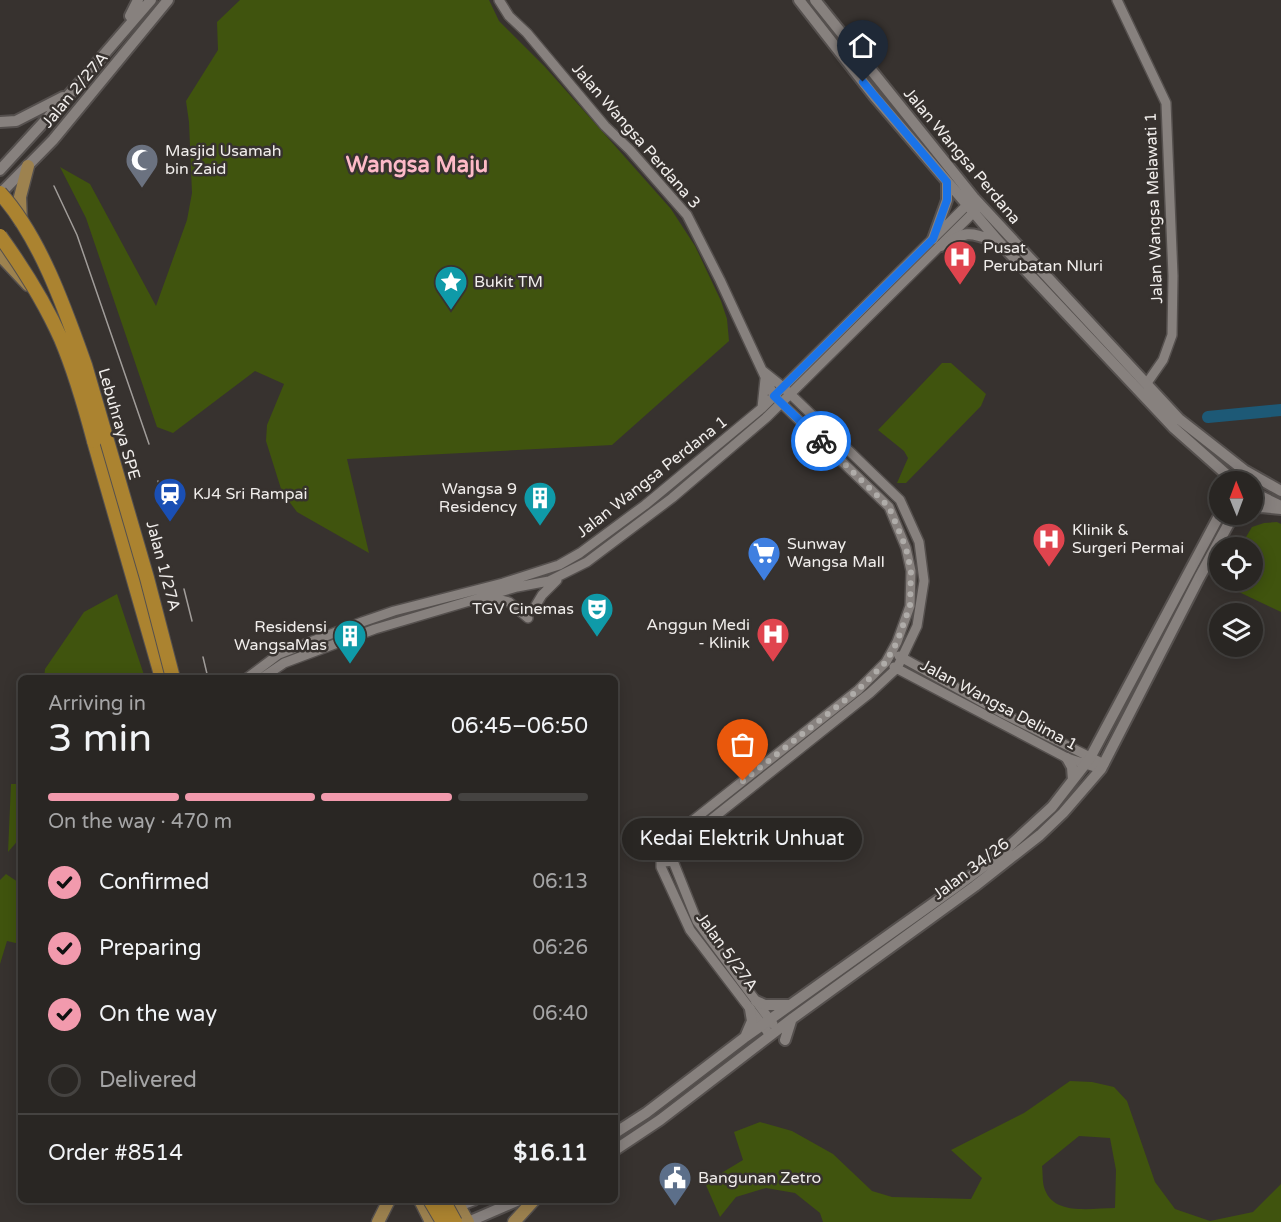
<!DOCTYPE html>
<html lang="en">
<head>
<meta charset="utf-8">
<style>
  :root { --surface:#292623; --page:#353230; --text:#f1f3f6; --muted:#a5a5a6; --line:#454341; --accent:#f29aad }
  body { margin:0; font-family:"Varela Round",sans-serif; background:var(--page); color:var(--text); height:100vh; display:flex; flex-direction:column; font-size:22px; white-space:nowrap }
  * { box-sizing:border-box; margin:0 }
  p { font-size:20px; color:var(--muted) }
  .icon { flex:none; width:33px; height:33px; fill:none; stroke:currentColor; stroke-width:2; stroke-linecap:round; stroke-linejoin:round }
  .map { position:relative; flex:1; overflow:hidden }
  .drawer { position:absolute; left:18px; top:675px; width:600px; height:528px; display:flex; flex-direction:column; background:var(--surface); border-radius:9px; box-shadow:0 3px 15px #0003,0 0 0 2px var(--line) }
  .drawer>* { flex:none }
  .needle { width:39px; rotate:359deg }
  .controls { position:absolute; left:1209px; top:471px; display:grid; gap:12px }
  .controls a { display:grid; place-items:center; width:54px; height:54px; border-radius:50%; background:var(--surface); box-shadow:0 3px 15px #0003,0 0 0 2px var(--line); font-size:30px }
  .pin { position:absolute; display:grid; place-items:center; width:51px; height:51px; color:#fff; margin:-62px -26px; border-radius:50% 50% 50% 0; rotate:-45deg; box-shadow:0 0 6px #0007 }
  .pin .icon { rotate:45deg }
  .courier { position:absolute; display:grid; place-items:center; width:60px; height:60px; margin:-30px; border:4px solid #1a73e8; border-radius:50%; background:#fff; color:#222; box-shadow:0 2px 8px #0007 }
  .bubble { position:absolute; height:42px; border-radius:21px; background:var(--surface); box-shadow:0 3px 15px #0003,0 0 0 2px var(--line); font-size:20px; font-weight:600; line-height:42px; text-align:center }
  .overview em { font-style:normal; font-weight:600 }
  .overview div { display:flex; flex-direction:column-reverse }
  .overview { display:flex; align-items:center; justify-content:space-between; height:102px; padding:0 30px }
  h1 { font-size:39px; font-weight:600; line-height:45px }
  .bar { display:grid; grid-template-columns:repeat(4,1fr); gap:9px 6px; align-content:center; height:72px; padding:0 30px }
  .bar i { height:8px; border-radius:4px; background:var(--line) }
  .bar .on { background:var(--accent) }
  .bar p { grid-column:span 4 }
  .line { display:flex; align-items:center; gap:15px; padding:0 30px; border-top:2px solid var(--line) }
  .line div { flex:1 }
  ol { padding:0 30px; list-style:none }
  li { display:flex; align-items:center; gap:18px; height:66px }
  li p { margin-inline-start:auto }
  li .icon { padding:6px; border-radius:50%; background:var(--accent); color:#111; stroke-width:4 }
  li:last-child { color:var(--muted) }
  li i { width:33px; height:33px; border:3px solid var(--line); border-radius:50% }
  .map>svg:first-child { display:block }
  .green { fill:#40540e; fill-rule:evenodd }
  .lines { fill:none; stroke-linecap:round; stroke-linejoin:round }
  .river { stroke:#1d5976; stroke-width:12 }
  .tertiary-casing { stroke:#55504e; stroke-width:12 }
  .secondary-casing { stroke:#55504e; stroke-width:14 }
  .primary-casing { stroke:#55504e; stroke-width:15 }
  .motorway-casing { stroke:#55504e; stroke-width:16 }
  .tertiary { stroke:#87817e; stroke-width:9 }
  .secondary { stroke:#87817e; stroke-width:10 }
  .primary { stroke:#9d824f; stroke-width:12 }
  .motorway { stroke:#ab8330; stroke-width:14 }
  .tram { stroke:#a19d9a; stroke-width:1.5 }
  .motorway-bridge-casing { stroke:#55504e; stroke-width:16; stroke-linecap:butt }
  .motorway-bridge { stroke:#ab8330; stroke-width:14 }
  .done { stroke:#afaca9; stroke-width:6; stroke-dasharray:0 10.8 }
  .route { stroke:#1a73e8; stroke-width:8 }
  .labels { text-anchor:middle; dominant-baseline:central; stroke-width:5; stroke-linejoin:round; paint-order:stroke }
  .street-label { font-size:16px; fill:#f0edeb; stroke:#37322f }
  .poi-label { font-size:16px; fill:#f0edeb; stroke:#37322f; text-anchor:start }
  .district-label { font-size:22px; font-weight:bold; fill:#fdb9c7; stroke:#37322f }
</style>
</head>
<body>
<div class="map">
<svg width="1281" height="1222" viewBox="0 0 1281 1222">
  <rect width="100%" height="100%" fill="#37322f"/>
  <path class="green" d="M240 0H489L499 21 545 67 671 209 695 246 721 301 727 319 729 341 612 445 347 459 369 553 297 512 282 492 266 441 267 425 284 384 255 371 173 433 157 427 86 218 60 167 90 184 156 306 187 220 192 193 189 122 186 101 218 50 217 22Z
    M942 363H951L986 394 981 406 906 483H897L908 458 904 451 878 430Z
    M1277 522 1281 524V612L1220 583 1221 581 1252 580V548L1240 547 1252 527 1264 523Z
    M117 594 145 678H44L45 669 84 612Z
    M11 784H21V837L8 852Z
    M6 874 21 884V936L20 944 7 941 0 964V880Z
    M1070 1081 1092 1082 1114 1087 1127 1101 1155 1182 1175 1209 1210 1221 1253 1212 1281 1184V1222H823L820 1213 795 1193 766 1188 736 1197 720 1217 705 1183 743 1160 734 1132 760 1122 792 1131 833 1154 872 1191 892 1197 971 1199 982 1178 951 1150 1024 1113ZM1079 1136 1110 1138 1116 1170 1115 1208C1092 1208 1055 1216 1045 1190 1042 1183 1043 1173 1042 1166Z"/>
  <g class="lines">
    <path class="river" d="M1208 417 1281 410"/>
    <g class="tertiary-casing">
      <path id="tertiary" d="M499 0 509 16 527 33 605 126 630 150 687 215 720 280 774 396 889 507 906 548 911 571 910 606 897 642 886 662 858 690 682 829C672 837 655 841 657 856L664 862 673 861 679 854 678 846
        M1117 0 1166 103 1173 276 1172 335 1163 360 1147 383
        M762 408 765 379
        M489 597 509 602 528 618
        M536 605 542 595 557 580
        M899 656 1004 714 1104 764
        M894 667 1067 758 1101 769
        M247 678 279 654 362 622 394 611 503 583 559 565 580 553 645 505 762 408 972 200
        M262 678 284 663 375 629 517 587 549 581 587 562 672 498 767 417 977 209
        M678 846 870 693 897 668 917 626 924 581 919 542 900 500 783 387 763 371
        M661 861V867L690 930 770 1035
        M673 861 697 921 773 1024"/>
    </g>
    <g class="secondary-casing">
      <path id="secondary" d="M799 0 874 96 999 242 1174 428 1235 482
        M815 0 974 198 1179 419 1244 470 1281 491
        M130 16 138 0
        M0 122 16 121 63 97
        M0 170 74 89 151 0
        M0 194 53 140 168 0
        M933 239 947 200V182
        M941 246C968 230 969 232 998 242
        M1252 492 1281 506
        M1252 509 1261 507 1281 509
        M1067 758 1072 767 1073 780
        M756 1001 765 1005H790
        M746 1035 752 1021 750 1009
        M785 1040 791 1021
        M615 1133 646 1113 744 1038 956 887 1003 852 1052 807 1090 758 1220 514
        M615 1150 660 1120 793 1018 975 886 1040 835 1063 813 1101 769 1199 578 1234 514
        M453 1208 474 1200
        M468 1222 519 1200"/>
    </g>
    <g class="primary-casing">
      <path id="primary" d="M21 222 20 197 28 166
        M0 255 28 285
        M420 1200 431 1222
        M456 1200 468 1222
        M378 1222 389 1200
        M514 1222 534 1200"/>
    </g>
    <g class="motorway-casing">
      <path id="motorway" d="M94 441 162 678"/>
    </g>
    <use href="#tertiary" class="tertiary"/>
    <use href="#secondary" class="secondary"/>
    <use href="#primary" class="primary"/>
    <use href="#motorway" class="motorway"/>
    <path class="tram" d="M54 186 77 235 149 444
      M158 481 162 497
      M184 589 192 621
      M203 657 208 678"/>
    <g class="motorway-bridge-casing">
      <path id="motorway-bridge" d="M0 193C40 237 65 309 85 365L147 578 173 678
        M0 236C23 268 45 303 61 339 75 372 85 407 94 441
        M430 1200 443 1222
        M443 1200 455 1222"/>
    </g>
    <use href="#motorway-bridge" class="motorway-bridge"/>
  </g>
  <g class="lines">
    <path class="done" d="M743 781 858 690 886 662 897 642 910 606 911 571 906 548 889 507 821 441"/>
    <path class="route" d="M821 441 774 396 933 239 947 200V182L863 82"/>
  </g>
  <defs>
    <g id="mosque-pin" transform="scale(1.725)"><path d="M0 17L-7.5 6A9.5 9.5 0 1 1 7.5 6Z" fill="#6b7280" stroke="#37322f"/><path d="M3.5-4.9A6 6 0 1 0 3.5 4.9A5 5 0 1 1 3.5-4.9Z" fill="#fff"/></g>
    <g id="hospital-pin" transform="scale(1.725)"><path d="M0 17L-7.5 6A9.5 9.5 0 1 1 7.5 6Z" fill="#e0444e" stroke="#37322f"/><path d="M-5-5h3v3.5h4V-5h3V5h-3V1.5h-4V5h-3Z" fill="#fff"/></g>
    <g id="sight-pin" transform="scale(1.725)"><path d="M0 17L-7.5 6A9.5 9.5 0 1 1 7.5 6Z" fill="#0f9aa8" stroke="#37322f"/><path d="M0-6L1.8-2.2L6-1.7L2.9 1.2L3.7 5.4L0 3.3L-3.7 5.4L-2.9 1.2L-6-1.7L-1.8-2.2Z" fill="#fff"/></g>
    <g id="station-pin" transform="scale(1.725)"><path d="M0 17L-7.5 6A9.5 9.5 0 1 1 7.5 6Z" fill="#1a4fb4" stroke="#37322f"/><path d="M-3-6H3Q5-6 5-4V2Q5 4 3 4L4.5 6H3L1.5 4h-3L-3 6H-4.5L-3 4Q-5 4-5 2V-4Q-5-6-3-6ZM-3.5-4v3h7v-3ZM-3.5 1v1.5H-2V1ZM2 1v1.5H3.5V1Z" fill="#fff"/></g>
    <g id="building-pin" transform="scale(1.725)"><path d="M0 17L-7.5 6A9.5 9.5 0 1 1 7.5 6Z" fill="#0f9aa8" stroke="#37322f"/><path d="M-4-6H4V6H1V3H-1V6H-4ZM-2.5-4.3h1.7v1.8h-1.7ZM.8-4.3h1.7v1.8H.8ZM-2.5-1h1.7V.8h-1.7ZM.8-1h1.7V.8H.8Z" fill="#fff"/></g>
    <g id="supermarket-pin" transform="scale(1.725)"><path d="M0 17L-7.5 6A9.5 9.5 0 1 1 7.5 6Z" fill="#3f7fe0" stroke="#37322f"/><path d="M-6-5.5h2.5l.6 2H6L4.5 2H-2.5L-4.4-4H-6ZM-1.5 3.2a1.3 1.3 0 1 0 .1 0ZM3 3.2a1.3 1.3 0 1 0 .1 0Z" fill="#fff"/></g>
    <g id="theatre-pin" transform="scale(1.725)"><path d="M0 17L-7.5 6A9.5 9.5 0 1 1 7.5 6Z" fill="#0f9aa8" stroke="#37322f"/><path d="M-5-5.5Q0-4 5-5.5V0Q5 5 0 6Q-5 5-5 0ZM-3.3-2.5H-1v1.5H-3.3ZM1-2.5H3.3v1.5H1ZM-2.8 1Q0 5.5 2.8 1Z" fill="#fff"/></g>
    <g id="civic-pin" transform="scale(1.725)"><path d="M0 17L-7.5 6A9.5 9.5 0 1 1 7.5 6Z" fill="#5c6f8a" stroke="#37322f"/><path d="M-.6-6.5H3V-4.5H.6V-3L4-1V1h2V6H-6V1h2V-1L-.6-3ZM-1.2 2.5V6h2.4V2.5Z" fill="#fff"/></g>
  </defs>
  <g fill-rule="evenodd">
    <use href="#mosque-pin" x="142" y="160"/>
    <use href="#hospital-pin" x="960" y="257"/>
    <use href="#sight-pin" x="451" y="282"/>
    <use href="#station-pin" x="170" y="494"/>
    <use href="#building-pin" x="540" y="498"/>
    <use href="#hospital-pin" x="1049" y="539"/>
    <use href="#supermarket-pin" x="764" y="553"/>
    <use href="#theatre-pin" x="597" y="609"/>
    <use href="#hospital-pin" x="773" y="634"/>
    <use href="#building-pin" x="350" y="636"/>
    <use href="#civic-pin" x="675" y="1178"/>
  </g>
  <g class="labels">
    <g class="street-label">
      <text transform="translate(75 90) rotate(-50)">Jalan 2/27A</text>
      <text transform="translate(636 136) rotate(49)">Jalan Wangsa Perdana 3</text>
      <text transform="translate(962 156) rotate(50)">Jalan Wangsa Perdana</text>
      <text transform="translate(1154 208) rotate(-92)">Jalan Wangsa Melawati 1</text>
      <text transform="translate(119 424) rotate(74)">Lebuhraya SPE</text>
      <text transform="translate(652 477) rotate(-38)">Jalan Wangsa Perdana 1</text>
      <text transform="translate(163 566) rotate(75)">Jalan 1/27A</text>
      <text transform="translate(999 705) rotate(28)">Jalan Wangsa Delima 1</text>
      <text transform="translate(971 869) rotate(-37)">Jalan 34/26</text>
      <text transform="translate(727 952) rotate(54)">Jalan 5/27A</text>
    </g>
    <g class="poi-label">
      <text x="165" y="151">Masjid Usamah<tspan x="165" dy="18">bin Zaid</tspan></text>
      <text x="983" y="248">Pusat<tspan x="983" dy="18">Perubatan Nluri</tspan></text>
      <text x="474" y="282">Bukit TM</text>
      <text x="517" y="489" text-anchor="end">Wangsa 9<tspan x="517" dy="18">Residency</tspan></text>
      <text x="193" y="494">KJ4 Sri Rampai</text>
      <text x="1072" y="530">Klinik &amp;<tspan x="1072" dy="18">Surgeri Permai</tspan></text>
      <text x="787" y="544">Sunway<tspan x="787" dy="18">Wangsa Mall</tspan></text>
      <text x="574" y="609" text-anchor="end">TGV Cinemas</text>
      <text x="750" y="625" text-anchor="end">Anggun Medi<tspan x="750" dy="18">- Klinik</tspan></text>
      <text x="327" y="627" text-anchor="end">Residensi<tspan x="327" dy="18">WangsaMas</tspan></text>
      <text x="698" y="1178">Bangunan Zetro</text>
    </g>
    <g class="district-label">
      <text x="417" y="165">Wangsa Maju</text>
    </g>
  </g>
</svg>
<div class="controls">
<a><svg class="needle" viewBox="-14 -14 28 28"><path d="M0-13l5 13h-10z" fill="#e53935"/><path d="M0 13l5-13h-10z" fill="#a5a5a6"/></svg></a>
<a><svg class="icon" aria-label="locate" viewBox="0 0 24 24"><circle cx="12" cy="12" r="6"/><path d="M12 2v4M12 18v4M2 12h4M18 12h4"/></svg></a>
<a><svg class="icon" aria-label="layers" viewBox="0 0 24 24"><path d="M12 4l9 5-9 5-9-5zM3 14l9 5 9-5"/></svg></a>
</div>
<div class="pin" style="left:743px;top:781px;background:#ea580c"><svg class="icon" aria-label="bag" viewBox="0 0 24 24"><path d="M5 8h14l-1 12H6zM9 8a3 3 0 0 1 6 0"/></svg></div>
<div class="pin" style="left:863px;top:82px;background:#1f2937"><svg class="icon" aria-label="home" viewBox="0 0 24 24"><path d="M3 11l9-7 9 7M6 9v11h12V9"/></svg></div>
<div class="courier" style="left:821px;top:441px"><svg class="icon" aria-label="bike" viewBox="0 0 24 24"><circle cx="6" cy="16" r="4"/><circle cx="18" cy="16" r="4"/><path d="M6 16l4-8h5l3 8M10 8l3 8H6M13 5h3"/></svg></div>
<div class="bubble" style="left:622px;top:818px;width:240px">Kedai Elektrik Unhuat</div>
<section class="drawer">
<div class="overview"><div><h1>3 min</h1><p>Arriving in</p></div><em>06:45–06:50</em></div>
<div class="bar"><i class="on"></i><i class="on"></i><i class="on"></i><i></i><p>On the way · 470 m</p></div>
<ol>
<li><svg class="icon" aria-label="check" viewBox="0 0 24 24"><path d="M5 12l5 5 9-10"/></svg>Confirmed<p>06:13</p></li>
<li><svg class="icon" aria-label="check" viewBox="0 0 24 24"><path d="M5 12l5 5 9-10"/></svg>Preparing<p>06:26</p></li>
<li><svg class="icon" aria-label="check" viewBox="0 0 24 24"><path d="M5 12l5 5 9-10"/></svg>On the way<p>06:40</p></li>
<li><i></i>Delivered</li>
</ol>
<div class="line" style="height:78px"><div>Order #8514</div><b>$16.11</b></div>
</section>
</div>
</body>
</html>
